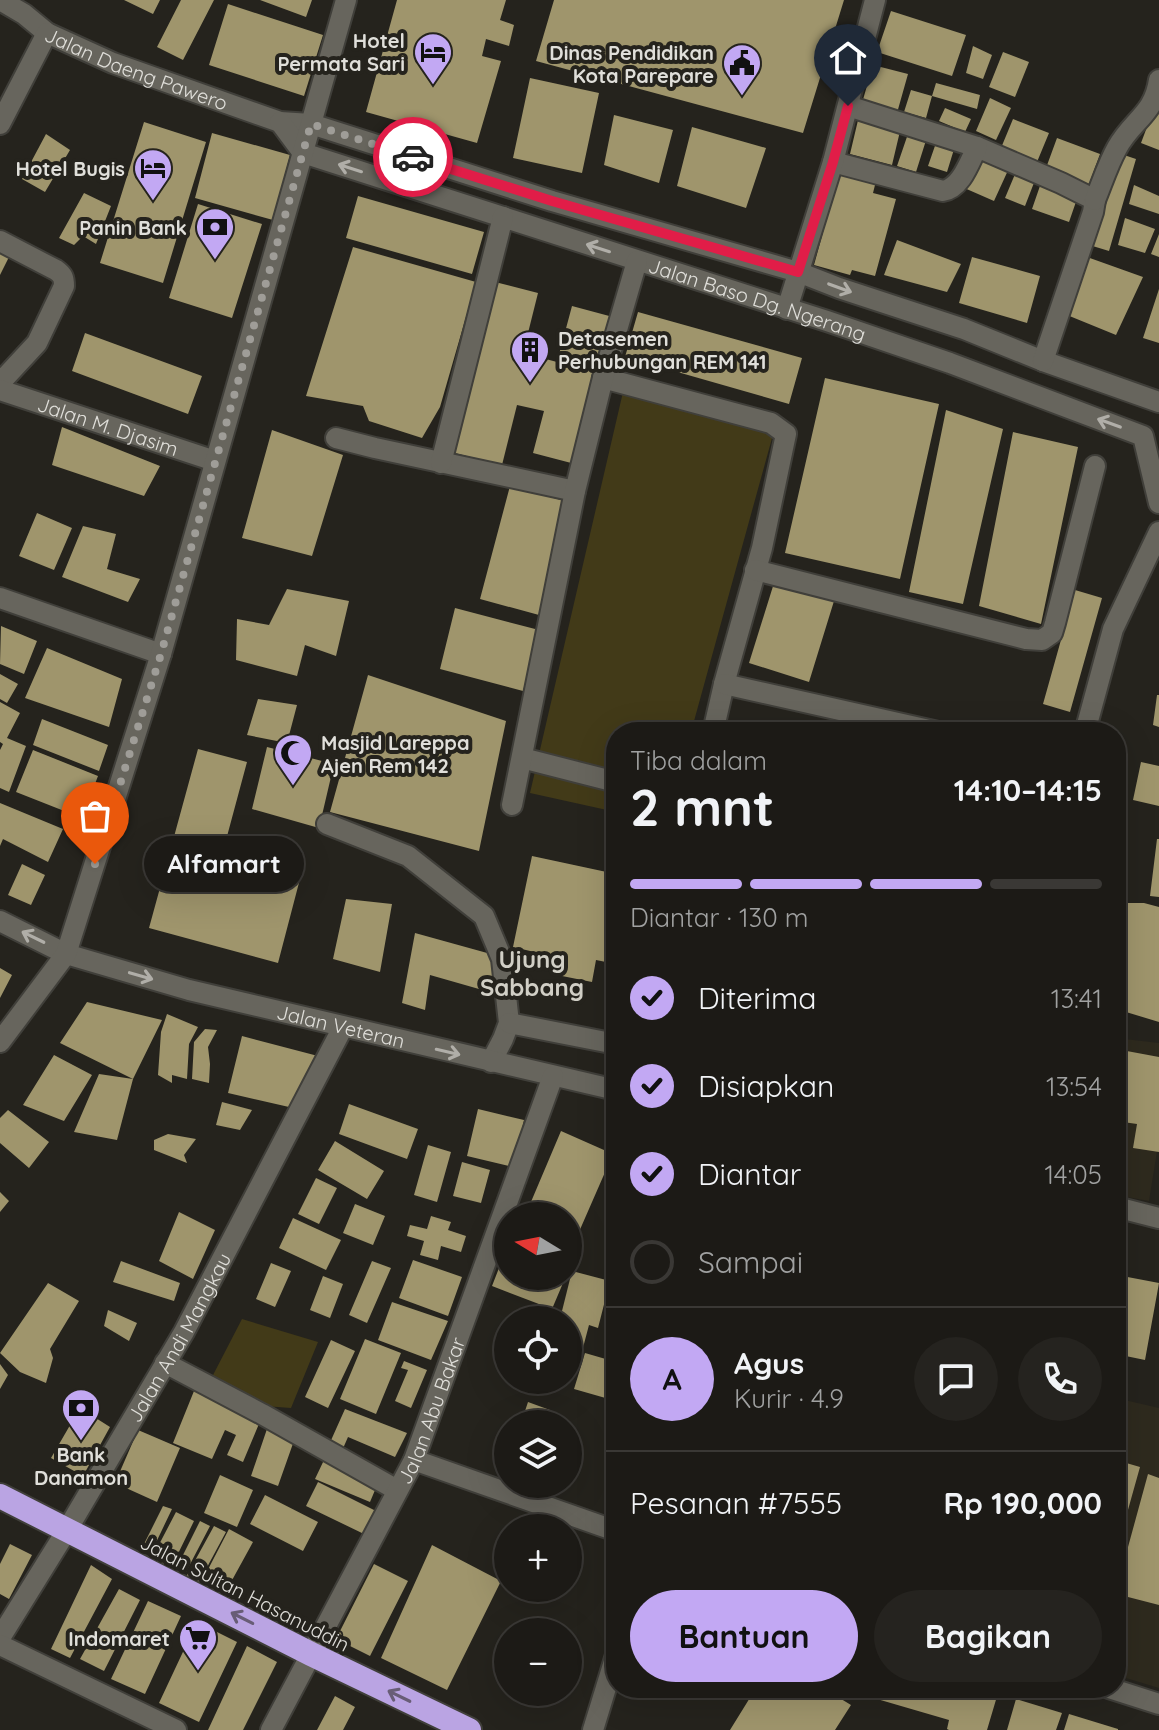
<!DOCTYPE html>
<html lang="id">
<head>
<meta charset="utf-8">
<style>
  :root { --surface:#1c1a16; --page:#25231f; --text:#f1f3f6; --muted:#a0a1a1; --line:#3a3835; --accent:#c2a8f3 }
  body { margin:0; font-family:Quicksand,sans-serif; background:var(--page); color:var(--text); height:100vh; display:flex; flex-direction:column; font-size:30px; white-space:nowrap }
  * { box-sizing:border-box; margin:0 }
  p { font-size:26px; color:var(--muted) }
  .icon { flex:none; width:44px; height:44px; fill:none; stroke:currentColor; stroke-width:2; stroke-linecap:round; stroke-linejoin:round }
  .map { position:relative; flex:1; overflow:hidden }
  .details { position:absolute; left:606px; top:722px; width:520px; height:976px; display:flex; flex-direction:column; background:var(--surface); border-radius:32px; box-shadow:0 8px 32px #0002,0 0 0 2px var(--line) }
  .details>* { flex:none }
  .needle { width:52px; rotate:280deg }
  .buttons { position:absolute; left:494px; top:1202px; display:grid; gap:16px }
  .buttons a { display:grid; place-items:center; width:88px; height:88px; border-radius:50%; background:var(--surface); box-shadow:0 8px 32px #0002,0 0 0 2px var(--line); font-size:40px }
  .pin { position:absolute; display:grid; place-items:center; width:68px; height:68px; color:#fff; margin:-82px -34px; border-radius:50% 50% 50% 0; rotate:-45deg; box-shadow:0 0 8px #0007 }
  .pin .icon { rotate:45deg }
  .courier { position:absolute; display:grid; place-items:center; width:80px; height:80px; margin:-40px; border:6px solid #e11d48; border-radius:50%; background:#fff; color:#222; box-shadow:0 2px 10px #0007 }
  .bubble { position:absolute; height:56px; border-radius:28px; background:var(--surface); box-shadow:0 8px 32px #0002,0 0 0 2px var(--line); font-size:26px; font-weight:700; line-height:56px; text-align:center }
  .overview em { font-style:normal; font-weight:700 }
  .overview div { display:flex; flex-direction:column-reverse }
  .overview { display:flex; align-items:center; justify-content:space-between; height:136px; padding:0 24px }
  h1 { font-size:52px; font-weight:700; line-height:60px }
  .bar { display:grid; grid-template-columns:repeat(4,1fr); gap:12px 8px; align-content:center; height:96px; padding:0 24px }
  .bar i { height:10px; border-radius:6px; background:var(--line) }
  .bar .on { background:var(--accent) }
  .bar p { grid-column:span 4 }
  .line { display:flex; align-items:center; gap:20px; padding:0 24px; border-top:2px solid var(--line) }
  .line div { flex:1 }
  .round { display:grid; place-items:center; flex:none; width:84px; height:84px; border-radius:42px; background:var(--page) }
  ol { padding:0 24px; list-style:none }
  li { display:flex; align-items:center; gap:24px; height:88px }
  li p { margin-inline-start:auto }
  li .icon { padding:8px; border-radius:50%; background:var(--accent); color:#111; stroke-width:4 }
  li:last-child { color:var(--muted) }
  li i { width:44px; height:44px; border:4px solid var(--line); border-radius:50% }
  .button { display:flex; gap:16px; margin-top:auto; padding:16px 24px }
  .button a { flex:1; height:92px; border-radius:48px; background:var(--accent); color:#111; font-size:32px; font-weight:700; line-height:92px; text-align:center }
  .button a+a { background:var(--page); color:var(--text) }
  .map>svg:first-child { display:block }
  .built { fill:#2e2a1e }
  .green { fill:#423a18 }
  .building { fill:#9f956c }
  .lines { fill:none; stroke-linecap:round; stroke-linejoin:round }
  .minor-casing { stroke:#403f3a; stroke-width:24 }
  .highway-casing { stroke:#403f3a; stroke-width:28 }
  .minor { stroke:#67655d; stroke-width:20 }
  .highway { stroke:#baa4e3; stroke-width:24 }
  .oneway { stroke:#b0aea8 }
  .oneway2 { stroke:#685d76 }
  .done { stroke:#9f9d98; stroke-width:8; stroke-dasharray:0 14.4 }
  .route { stroke:#e11d48; stroke-width:10 }
  .labels { text-anchor:middle; dominant-baseline:central; stroke-width:8; stroke-linejoin:round; paint-order:stroke }
  .poi-label { font-size:20px; font-weight:bold; fill:#e0dfda; stroke:#25231d; text-anchor:end }
  .street-label { font-size:20px; fill:#e0dfda; stroke:#25231d }
  .quarter-label { font-size:24px; font-weight:bold; fill:#d1cfc6; stroke:#25231d }
</style>
</head>
<body>
<div class="map">
<svg width="1159" height="1730" viewBox="0 0 1159 1730">
  <rect width="100%" height="100%" fill="#25231d"/>
  <path class="built" d="M1116 1038 1159 1043V1139L1149 1201 1116 1195Z
    M1116 1398 1159 1408V1688L1116 1675Z"/>
  <path class="green" d="M623 392 777 420 691 732H616V812L530 793Z
    M242 1319 318 1342 291 1408 250 1405 212 1377Z"/>
  <path class="building" d="M124 0H160L153 14Z
    M181 0H214L183 60 157 47Z
    M260 0H312L306 17Z
    M397 0H506L500 20 514 25 509 46 486 39 482 56 501 61 477 143 366 112Z
    M554 0H844L803 133 536 61Z
    M228 4 323 35 304 96 209 65Z
    M891 11 966 35 952 76 877 52Z
    M973 46 992 55 983 79 966 73Z
    M1003 52 1029 62 1015 97 989 87Z
    M873 65 908 74 897 113 862 103Z
    M530 78 599 93 582 173 513 158Z
    M936 83 980 95 977 109 932 96 926 118 904 112 911 90 932 96Z
    M990 98 1011 108 996 140 976 131Z
    M945 108 971 119 965 132 939 121Z
    M1153 111 1159 113V150L1141 143Z
    M614 115 673 130 659 183 604 165Z
    M859 116 901 127 892 165 850 154Z
    M1013 119 1049 133 1037 162 1001 148Z
    M144 122 206 142 163 283 100 263Z
    M692 127 766 148 746 208 677 186Z
    M910 128 928 134 916 172 897 166Z
    M212 133 290 155 273 220 195 198Z
    M46 134 70 150 45 192 22 179Z
    M1057 138 1100 154 1089 184 1046 168Z
    M937 140 955 146 947 172 928 166Z
    M977 152 1010 166 994 201 962 187Z
    M1118 153 1136 159 1109 251 1086 244Z
    M841 167 877 177 873 193 896 199 875 276 852 270 850 275 814 265Z
    M1018 167 1037 175 1025 206 1005 198Z
    M1041 183 1078 196 1069 222 1032 209Z
    M1134 185 1159 196V214L1129 204Z
    M84 193 111 206 96 244 83 236 74 245 59 238Z
    M358 196 484 232 472 274 346 238Z
    M198 204 262 224 232 318 169 298Z
    M1125 218 1155 229 1145 253 1118 245Z
    M1159 234V257L1151 254Z
    M897 240 961 264 947 292 884 275Z
    M353 247 476 282 440 407 422 438 369 421 363 406 306 396Z
    M0 251 10 255 0 275Z
    M972 257 1040 276 1027 323 959 303Z
    M1087 257 1143 277 1116 335 1067 315Z
    M491 281 538 293 523 353 557 362 572 306 613 317 575 464 533 453 544 411 517 405 502 465 447 451Z
    M1159 289V343L1143 338Z
    M638 312 802 358 789 404 625 357Z
    M85 333 202 376 188 414 72 371Z
    M825 378 939 404 900 579 785 553Z
    M946 410 1003 429 963 604 909 592Z
    M62 427 160 466 144 496 52 465Z
    M272 430 343 455 312 556 242 538Z
    M1013 432 1078 447 1041 624 979 606Z
    M510 486 568 502 539 615 480 599Z
    M37 513 72 528 54 570 19 556Z
    M83 526 116 534 107 569 140 579 128 602 62 577Z
    M774 583 834 601 809 682 749 663Z
    M287 589 349 601 336 656 305 645 297 676 236 660 237 619 269 625Z
    M1075 590 1102 598 1070 712 1043 704Z
    M455 608 539 630 523 691 440 669Z
    M1 626 37 641 24 674 0 664Z
    M47 648 122 679 109 727 25 698Z
    M0 674 18 684 7 703 0 699Z
    M368 675 506 721 479 851 330 812Z
    M1157 695H1159V727L1153 725Z
    M258 699 297 705 287 743 247 735Z
    M0 702 20 713 7 738 26 746 9 792 0 788V750L3 744 0 742Z
    M42 719 108 745 99 771 33 745Z
    M267 747 334 764 319 828 252 809Z
    M198 749 247 762 215 881 262 894 269 866 301 875 278 963 149 928Z
    M33 750 98 776 82 818 16 792Z
    M1141 762 1159 766V806L1133 800Z
    M0 803 63 829 48 862 3 839 0 846Z
    M1157 839H1159V897L1150 896Z
    M532 856 616 874V964L596 960 592 982 552 974 556 957 513 947Z
    M22 864 45 875 31 905 8 895Z
    M346 899 392 904 380 972 333 959Z
    M1116 903H1144L1159 907V1022L1126 1012 1116 1014Z
    M415 933 498 956 493 993 430 975 425 1010 402 1003Z
    M0 968 12 975 0 998Z
    M87 1002 162 1020 133 1079 60 1043Z
    M167 1014 198 1027 189 1044 187 1079 172 1075V1083L158 1075 161 1032Z
    M205 1029 217 1030 208 1047 210 1064 209 1083 192 1079 194 1042Z
    M242 1036 318 1056 289 1107 228 1093Z
    M1116 1049 1159 1057V1152L1133 1148 1137 1124 1116 1121Z
    M54 1055 92 1075 64 1121 23 1105Z
    M99 1074 133 1079 117 1140 74 1132Z
    M222 1102 252 1110 240 1130 216 1125Z
    M349 1104 418 1129 407 1159 339 1134Z
    M478 1109 524 1120 513 1167 467 1156Z
    M8 1110 49 1142 29 1168 0 1143V1118Z
    M561 1131 613 1154 568 1257V1216H525Z
    M168 1134 196 1139 184 1155 187 1163 154 1150V1140Z
    M335 1141 384 1171 367 1199 318 1170Z
    M428 1145 451 1152 437 1202 414 1195Z
    M462 1162 490 1170 481 1203 453 1196Z
    M316 1178 337 1188 319 1224 298 1214Z
    M0 1192 9 1201 0 1212Z
    M355 1204 385 1216 373 1245 343 1233Z
    M179 1212 215 1230 193 1279 159 1261Z
    M431 1216 451 1222 448 1230 466 1236 461 1252 441 1246 438 1260 420 1255 424 1241 407 1236 410 1225 427 1229Z
    M293 1218 341 1240 326 1270 279 1248Z
    M506 1250 508 1251V1276H566L552 1309 562 1311 572 1271 610 1281 598 1328 589 1325 580 1359 574 1358 571 1371 568 1370V1320H549L552 1309 492 1286Z
    M413 1260 462 1277 448 1316 399 1298Z
    M121 1261 180 1283 174 1301 113 1282Z
    M372 1261 391 1268 367 1323 349 1315Z
    M271 1263 291 1271 275 1307 256 1299Z
    M1117 1275 1159 1283 1145 1360 1116 1354Z
    M323 1276 343 1284 330 1318 310 1310Z
    M48 1283 79 1301 50 1349 53 1358 46 1383 20 1372 0 1353Z
    M392 1302 448 1321 431 1360 378 1340Z
    M615 1304H616V1345L604 1342Z
    M108 1310 137 1323 129 1341 104 1326Z
    M365 1339 401 1353 376 1414 340 1399Z
    M331 1340 355 1351 328 1408 305 1397Z
    M585 1353 616 1362V1401L574 1389Z
    M404 1361 427 1370 411 1408 395 1401 408 1370 401 1368Z
    M0 1364 8 1375 0 1389Z
    M539 1380H561L559 1386Z
    M194 1391 261 1419 243 1462 227 1455 236 1435 225 1430 212 1459 173 1443Z
    M528 1402 550 1410 545 1424H527L528 1422 522 1420Z
    M80 1408 110 1427 83 1476 51 1458Z
    M345 1409 407 1433 395 1457 348 1437 341 1453 328 1447Z
    M268 1426 296 1435 278 1486 251 1476Z
    M138 1430 180 1448 157 1502 115 1483Z
    M324 1460 378 1483 370 1502 315 1479Z
    M1116 1460 1140 1467 1126 1517 1116 1514Z
    M1148 1474 1159 1478V1605L1128 1597 1122 1617 1116 1616V1555L1125 1558Z
    M220 1475 253 1490 237 1527 204 1513Z
    M318 1482 376 1511 364 1534 306 1506Z
    M265 1495 318 1522 303 1551 250 1524Z
    M163 1506 172 1509 151 1553 142 1548Z
    M176 1512 194 1521 171 1568 152 1558Z
    M200 1521 210 1526 186 1572 177 1567Z
    M214 1526 226 1532 198 1584 186 1577Z
    M229 1529 253 1542 225 1593 202 1581Z
    M10 1544 32 1555 9 1599 0 1594V1564Z
    M432 1545 501 1581 447 1690 381 1658Z
    M374 1564 408 1581 370 1656 336 1639Z
    M91 1565 112 1579 70 1658 51 1649Z
    M119 1589 140 1600 104 1671 80 1659Z
    M148 1601 181 1616 145 1694 111 1679Z
    M197 1622 237 1642 199 1722 159 1703Z
    M247 1646 277 1662 243 1730H208Z
    M756 1688H823L851 1705 835 1730H730Z
    M854 1688H979L998 1693 987 1730H949L947 1729 949 1720 853 1692Z
    M335 1696 355 1707 343 1730H317Z
    M1016 1699 1062 1713 1056 1730H1007Z
    M1069 1714 1118 1729V1730H1064Z"/>
  <g class="lines">
    <g class="minor-casing">
      <g id="minor">
        <path id="s1" d="M0 0 24 14 47 33 113 63 280 122 311 124 552 201 798 272 839 288 964 329 1043 361 1159 402"/>
        <path id="s2" d="M280 122 303 153 827 321 950 363 1143 436 1159 503"/>
        <path d="M0 124 47 33"/>
        <path d="M977 147 1061 183 1095 200 1093 212 1043 361"/>
        <path d="M833 162 943 191C961 188 969 163 977 147L848 106"/>
        <path d="M1095 200C1102 183 1108 164 1117 148 1132 120 1154 115 1159 80"/>
        <path d="M0 241 56 270C63 275 64 278 64 286L37 343 0 383"/>
        <path d="M787 309 833 162 875 0"/>
        <path d="M603 378 771 423 786 434 762 548 724 684 713 732"/>
        <path id="s3" d="M0 390 215 461"/>
        <path d="M336 438 375 448 575 491"/>
        <path d="M441 463 503 217"/>
        <path d="M755 570 1026 639 1042 640 1052 633 1055 623 1095 466"/>
        <path d="M0 598 161 654"/>
        <path d="M724 684 938 732"/>
        <path d="M1085 732 1113 629 1159 532"/>
        <path d="M522 758 616 782"/>
        <path d="M512 805 575 491 603 378 637 261"/>
        <path d="M327 824 408 856 484 916 502 959 509 1023 503 1039 491 1062"/>
        <path id="s4" d="M0 921 66 954 189 990 616 1090"/>
        <path d="M509 1023 616 1044"/>
        <path d="M0 1042 66 954 161 654 346 0"/>
        <path d="M1116 1207 1159 1218"/>
        <path d="M165 1363 262 1414 397 1490"/>
        <path d="M414 1460 616 1531"/>
        <path id="s5" d="M0 1638 67 1530 184 1332 343 1027"/>
        <path d="M0 1645 176 1730"/>
        <path d="M1109 1688 1159 1704"/>
        <path id="s6" d="M271 1730 414 1460 553 1076"/>
        <path d="M593 1730 616 1655"/>
      </g>
    </g>
    <g class="highway-casing">
      <path id="highway" d="M0 1496 311 1654 469 1730"/>
    </g>
    <use href="#minor" class="minor"/>
    <use href="#highway" class="highway"/>
  </g>
  <defs><path id="oneway-shaft" d="M-6 0H5M1.5-3L5.5 0L1.5 3" fill="none" stroke-width="1.6" stroke-linecap="round" stroke-linejoin="round" transform="scale(2)"/></defs>
  <g class="oneway">
    <use href="#oneway-shaft" transform="translate(350 168) rotate(-162)"/>
    <use href="#oneway-shaft" transform="translate(598 248) rotate(-162)"/>
    <use href="#oneway-shaft" transform="translate(840 288) rotate(20)"/>
    <use href="#oneway-shaft" transform="translate(1109 423) rotate(-160)"/>
    <use href="#oneway-shaft" transform="translate(33 937) rotate(-154)"/>
    <use href="#oneway-shaft" transform="translate(141 976) rotate(16)"/>
    <use href="#oneway-shaft" transform="translate(448 1052) rotate(13)"/>
  </g>
  <g class="oneway2">
    <use href="#oneway-shaft" transform="translate(242 1618) rotate(-153)"/>
    <use href="#oneway-shaft" transform="translate(399 1696) rotate(-154)"/>
  </g>
  <g class="lines">
    <path class="done" d="M95 864 161 654 311 124 413 157"/>
    <path class="route" d="M413 157 552 201 798 272 833 162 848 106"/>
  </g>
  <defs>
    <g id="hotel-pin" transform="scale(2)"><path d="M0 17L-7.5 6A9.5 9.5 0 1 1 7.5 6Z" fill="#c2a8f3" stroke="#25231d"/><path d="M-6-4.5h1.5V1H6V5H4.5V3h-9V5H-6ZM-4 0a1.8 1.8 0 1 1 3.6 0ZM.5 0V-2.5h3Q6-2.5 6 0Z" fill="#111"/></g>
    <g id="civic-pin" transform="scale(2)"><path d="M0 17L-7.5 6A9.5 9.5 0 1 1 7.5 6Z" fill="#c2a8f3" stroke="#25231d"/><path d="M-.6-6.5H3V-4.5H.6V-3L4-1V1h2V6H-6V1h2V-1L-.6-3ZM-1.2 2.5V6h2.4V2.5Z" fill="#111"/></g>
    <g id="bank-pin" transform="scale(2)"><path d="M0 17L-7.5 6A9.5 9.5 0 1 1 7.5 6Z" fill="#c2a8f3" stroke="#25231d"/><path d="M-6-4H6V4H-6ZM0-2.3a2.3 2.3 0 1 0 0 4.6a2.3 2.3 0 1 0 0-4.6Z" fill="#111"/></g>
    <g id="building-pin" transform="scale(2)"><path d="M0 17L-7.5 6A9.5 9.5 0 1 1 7.5 6Z" fill="#c2a8f3" stroke="#25231d"/><path d="M-4-6H4V6H1V3H-1V6H-4ZM-2.5-4.3h1.7v1.8h-1.7ZM.8-4.3h1.7v1.8H.8ZM-2.5-1h1.7V.8h-1.7ZM.8-1h1.7V.8H.8Z" fill="#111"/></g>
    <g id="mosque-pin" transform="scale(2)"><path d="M0 17L-7.5 6A9.5 9.5 0 1 1 7.5 6Z" fill="#c2a8f3" stroke="#25231d"/><path d="M3.5-4.9A6 6 0 1 0 3.5 4.9A5 5 0 1 1 3.5-4.9Z" fill="#111"/></g>
    <g id="supermarket-pin" transform="scale(2)"><path d="M0 17L-7.5 6A9.5 9.5 0 1 1 7.5 6Z" fill="#c2a8f3" stroke="#25231d"/><path d="M-6-5.5h2.5l.6 2H6L4.5 2H-2.5L-4.4-4H-6ZM-1.5 3.2a1.3 1.3 0 1 0 .1 0ZM3 3.2a1.3 1.3 0 1 0 .1 0Z" fill="#111"/></g>
  </defs>
  <g fill-rule="evenodd">
    <use href="#hotel-pin" x="433" y="52"/>
    <use href="#civic-pin" x="742" y="63"/>
    <use href="#hotel-pin" x="153" y="168"/>
    <use href="#bank-pin" x="215" y="227"/>
    <use href="#building-pin" x="530" y="350"/>
    <use href="#mosque-pin" x="293" y="753"/>
    <use href="#bank-pin" x="81" y="1408"/>
    <use href="#supermarket-pin" x="198" y="1638"/>
  </g>
  <g class="labels">
    <g class="poi-label">
      <text x="405" y="40">Hotel<tspan x="405" dy="23">Permata Sari</tspan></text>
      <text x="714" y="52">Dinas Pendidikan<tspan x="714" dy="23">Kota Parepare</tspan></text>
      <text x="125" y="168">Hotel Bugis</text>
      <text x="187" y="227">Panin Bank</text>
      <text x="558" y="338" text-anchor="start">Detasemen<tspan x="558" dy="23">Perhubungan REM 141</tspan></text>
      <text x="321" y="742" text-anchor="start">Masjid Lareppa<tspan x="321" dy="23">Ajen Rem 142</tspan></text>
      <text x="81" y="1454" text-anchor="middle">Bank<tspan x="81" dy="23">Danamon</tspan></text>
      <text x="170" y="1638">Indomaret</text>
    </g>
    <g class="street-label">
      <text stroke="none"><textPath href="#s1" startOffset="154">Jalan Daeng Pawero</textPath></text>
      <text stroke="none"><textPath href="#s2" startOffset="516">Jalan Baso Dg. Ngerang</textPath></text>
      <text stroke="none"><textPath href="#s3" startOffset="114">Jalan M. Djasim</textPath></text>
      <text stroke="none"><textPath href="#s4" startOffset="358">Jalan Veteran</textPath></text>
      <text stroke="none"><textPath href="#s5" startOffset="350">Jalan Andi Mangkau</textPath></text>
      <text stroke="none"><textPath href="#s6" startOffset="358">Jalan Abu Bakar</textPath></text>
      <text transform="translate(245 1593) rotate(27)">Jalan Sultan Hasanuddin</text>
    </g>
    <g class="quarter-label">
      <text x="532" y="959">Ujung<tspan x="532" dy="28">Sabbang</tspan></text>
    </g>
  </g>
</svg>
<div class="buttons">
<a><svg class="needle" viewBox="-14 -14 28 28"><path d="M0-13l5 13h-10z" fill="#e53935"/><path d="M0 13l5-13h-10z" fill="#a0a1a1"/></svg></a>
<a><svg class="icon" aria-label="locate" viewBox="0 0 24 24"><circle cx="12" cy="12" r="6"/><path d="M12 2v4M12 18v4M2 12h4M18 12h4"/></svg></a>
<a><svg class="icon" aria-label="layers" viewBox="0 0 24 24"><path d="M12 4l9 5-9 5-9-5zM3 14l9 5 9-5"/></svg></a>
<a>+</a>
<a>−</a>
</div>
<div class="pin" style="left:95px;top:864px;background:#ea580c"><svg class="icon" aria-label="bag" viewBox="0 0 24 24"><path d="M5 8h14l-1 12H6zM9 8a3 3 0 0 1 6 0"/></svg></div>
<div class="pin" style="left:848px;top:106px;background:#1f2937"><svg class="icon" aria-label="home" viewBox="0 0 24 24"><path d="M3 11l9-7 9 7M6 9v11h12V9"/></svg></div>
<div class="courier" style="left:413px;top:157px"><svg class="icon" aria-label="car" viewBox="0 0 24 24"><path d="M5 17H2v-5l4-1 3-4h7l3 4 3 1v5h-3M9 17h6M6 11h13"/><circle cx="7" cy="17" r="2"/><circle cx="17" cy="17" r="2"/></svg></div>
<div class="bubble" style="left:144px;top:836px;width:160px">Alfamart</div>
<section class="details">
<div class="overview"><div><h1>2 mnt</h1><p>Tiba dalam</p></div><em>14:10–14:15</em></div>
<div class="bar"><i class="on"></i><i class="on"></i><i class="on"></i><i></i><p>Diantar · 130 m</p></div>
<ol>
<li><svg class="icon" aria-label="check" viewBox="0 0 24 24"><path d="M5 12l5 5 9-10"/></svg>Diterima<p>13:41</p></li>
<li><svg class="icon" aria-label="check" viewBox="0 0 24 24"><path d="M5 12l5 5 9-10"/></svg>Disiapkan<p>13:54</p></li>
<li><svg class="icon" aria-label="check" viewBox="0 0 24 24"><path d="M5 12l5 5 9-10"/></svg>Diantar<p>14:05</p></li>
<li><i></i>Sampai</li>
</ol>
<div class="line" style="height:144px"><b class="round" style="background:var(--accent);color:#111">A</b><div><b>Agus</b><p>Kurir · 4.9</p></div><a class="round"><svg class="icon" aria-label="chat" viewBox="0 0 24 24"><path d="M4 5h16v11H9l-5 4z"/></svg></a><a class="round"><svg class="icon" aria-label="phone" viewBox="0 0 24 24"><path d="M5 4h4l2 5-3 2q2 4 5 5l2-3 5 2v4C11 20 4 13 5 4z"/></svg></a></div>
<div class="line" style="height:104px"><div>Pesanan #7555</div><b>Rp 190,000</b></div>
<div class="button"><a>Bantuan</a><a>Bagikan</a></div>
</section>
</div>
</body>
</html>
